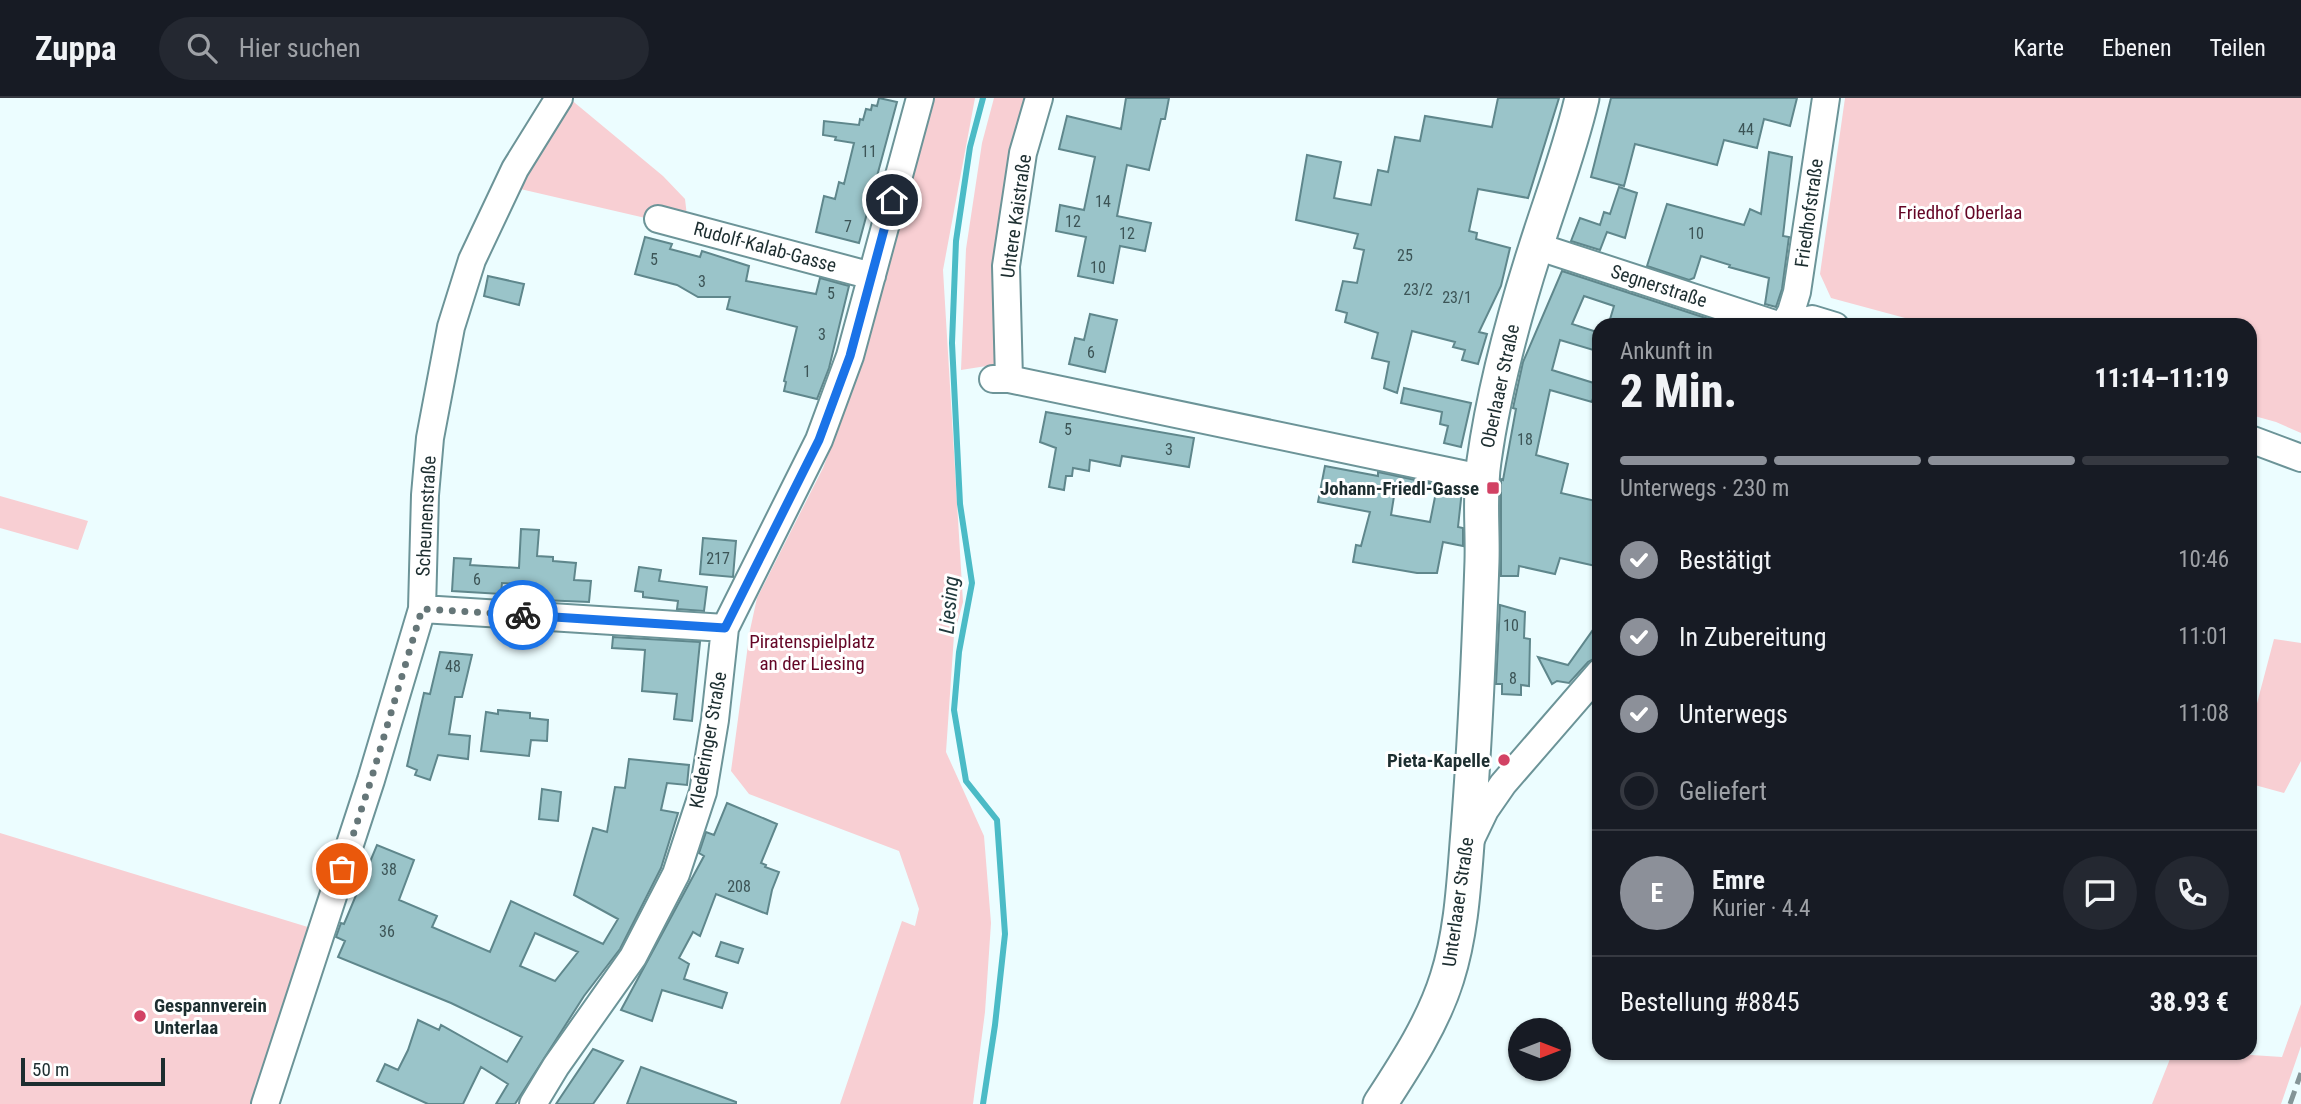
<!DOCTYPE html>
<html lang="de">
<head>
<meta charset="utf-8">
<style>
  :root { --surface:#171b24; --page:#242831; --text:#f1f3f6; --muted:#9ea1a6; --line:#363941; --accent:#8c9099 }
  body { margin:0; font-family:"Roboto Condensed",sans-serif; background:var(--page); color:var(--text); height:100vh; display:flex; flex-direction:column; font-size:26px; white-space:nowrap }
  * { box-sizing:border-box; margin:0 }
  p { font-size:23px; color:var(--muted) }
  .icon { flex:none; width:38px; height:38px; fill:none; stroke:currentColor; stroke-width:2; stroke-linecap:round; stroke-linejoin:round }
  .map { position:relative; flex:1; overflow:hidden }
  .sheet { position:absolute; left:1592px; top:220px; width:665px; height:742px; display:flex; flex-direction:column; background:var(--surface); border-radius:21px; box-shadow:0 2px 5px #0004 }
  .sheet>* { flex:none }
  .needle { width:46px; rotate:90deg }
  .controls { position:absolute; left:1508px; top:920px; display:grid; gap:14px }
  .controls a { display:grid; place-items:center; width:63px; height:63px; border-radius:50%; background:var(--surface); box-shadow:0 2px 5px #0004; font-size:35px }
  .scale { position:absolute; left:21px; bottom:18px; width:144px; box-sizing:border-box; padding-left:7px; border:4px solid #1d2e30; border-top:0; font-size:19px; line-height:24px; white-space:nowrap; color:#1d2e30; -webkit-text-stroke:5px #fff; paint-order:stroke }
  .pin { position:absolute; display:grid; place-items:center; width:60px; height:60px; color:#fff; margin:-30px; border:4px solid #fff; border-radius:50%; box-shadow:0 2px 7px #0007 }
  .courier { position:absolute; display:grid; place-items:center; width:70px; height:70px; margin:-35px; border:5px solid #1a73e8; border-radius:50%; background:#fff; color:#222; box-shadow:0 2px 9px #0007 }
  .head em { font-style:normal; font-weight:800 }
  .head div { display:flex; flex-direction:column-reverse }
  .head { display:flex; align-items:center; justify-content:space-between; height:119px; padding:0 28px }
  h1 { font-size:46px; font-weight:800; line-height:52px }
  .bar { display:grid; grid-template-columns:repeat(4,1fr); gap:10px 7px; align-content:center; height:84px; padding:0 28px }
  .bar i { height:9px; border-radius:5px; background:var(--line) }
  .bar .on { background:var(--accent) }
  .bar p { grid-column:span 4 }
  .line { display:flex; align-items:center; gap:18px; padding:0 28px; border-top:2px solid var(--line) }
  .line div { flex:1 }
  .round { display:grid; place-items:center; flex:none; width:74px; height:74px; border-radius:37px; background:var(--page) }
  ol { padding:0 28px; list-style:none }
  li { display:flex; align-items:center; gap:21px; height:77px }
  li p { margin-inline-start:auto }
  li .icon { padding:7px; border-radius:50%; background:var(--accent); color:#fff; stroke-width:4 }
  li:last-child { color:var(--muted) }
  li i { width:38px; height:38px; border:4px solid var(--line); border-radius:50% }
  header { display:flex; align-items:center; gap:42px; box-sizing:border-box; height:98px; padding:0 35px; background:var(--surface); border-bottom:2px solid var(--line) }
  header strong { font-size:33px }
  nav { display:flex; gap:38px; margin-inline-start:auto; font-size:24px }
  .search { width:490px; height:63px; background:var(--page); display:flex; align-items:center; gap:18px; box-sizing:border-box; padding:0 24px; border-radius:38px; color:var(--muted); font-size:26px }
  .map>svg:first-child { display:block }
  .green { fill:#f8cfd3 }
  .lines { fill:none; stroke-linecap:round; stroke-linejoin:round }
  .stream { stroke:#4bbbc6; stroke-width:6 }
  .building { fill:#9ac4c9; stroke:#5f878c; stroke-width:2; fill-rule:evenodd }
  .minor-casing { stroke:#6c9498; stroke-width:30 }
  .major-casing { stroke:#6c9498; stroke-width:37 }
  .minor { stroke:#fff; stroke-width:26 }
  .major { stroke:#fff; stroke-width:33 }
  .rail { stroke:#849597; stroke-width:5; stroke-dasharray:14 7; stroke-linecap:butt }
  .done { stroke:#657678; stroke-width:7; stroke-dasharray:0 12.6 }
  .route { stroke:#1a73e8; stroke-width:9 }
  .poi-dot { fill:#d24264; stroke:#fff; stroke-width:2.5 }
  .labels { text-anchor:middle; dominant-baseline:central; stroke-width:6; stroke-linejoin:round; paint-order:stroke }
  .number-label { font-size:16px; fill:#3c5456 }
  .park-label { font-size:19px; fill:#640525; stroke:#fff }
  .street-label { font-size:19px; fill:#1d2e30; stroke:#fff }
  .poi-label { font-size:19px; font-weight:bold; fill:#1d2e30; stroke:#fff; text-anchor:end }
  .water-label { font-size:21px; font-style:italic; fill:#20393c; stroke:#fff }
</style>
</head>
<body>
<header>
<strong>Zuppa</strong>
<div class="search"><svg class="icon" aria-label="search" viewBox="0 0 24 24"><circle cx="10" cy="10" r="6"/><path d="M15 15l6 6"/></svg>Hier suchen</div>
<nav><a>Karte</a><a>Ebenen</a><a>Teilen</a></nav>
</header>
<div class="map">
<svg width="2301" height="1006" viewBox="0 0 2301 1006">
  <rect width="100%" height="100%" fill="#ecfdff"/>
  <path class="green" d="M569 0 663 78 685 101 687 118 654 122 516 90Z
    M935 0H975L943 172 963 504 954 537 946 654 984 738 991 825 985 914 973 1006H840L902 823 915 828 919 811 899 753 749 696 731 673 750 532 757 500 823 370 858 278Z
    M994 0H1029L999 266 961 272 966 151 982 45Z
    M1845 0H2301V335L2276 324 2251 317 2250 228 1931 227 1831 200 1820 176Z
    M0 398 88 423 78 452 0 430Z
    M2274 541 2301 545V663L2284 695 2251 686V628Z
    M0 735 311 830 250 1006H0Z
    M2301 906V948L2281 1006H2152L2172 956H2236L2282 959Z"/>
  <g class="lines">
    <path class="stream" d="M983 0 970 49 956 143 952 245 960 406 972 485 959 554 954 612 966 683 997 722 1005 836 995 927 983 1006"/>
  </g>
  <path class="building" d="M879 0 897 4 859 145 816 134 824 98 835 101 839 84 844 86 854 45 835 42 836 39 823 37 824 23 859 27 860 21 863 22 866 11 871 12 872 7 877 8Z
    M1126 0H1169L1165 21H1161L1149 72 1127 67 1117 118 1151 125 1145 153 1120 148 1113 185 1078 178 1086 139 1056 133 1060 107 1084 112 1095 59 1059 51 1067 18 1121 31Z
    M1498 0H1559L1528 100 1478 91 1469 133 1477 135 1476 141 1510 150 1501 188 1479 234 1487 236 1478 266 1462 262 1465 252 1453 249 1455 244 1412 233 1397 295 1384 290 1389 264 1372 260 1378 235 1345 224 1347 215 1336 212 1343 183 1357 185 1364 152 1354 150 1358 136 1296 122 1307 57 1341 64 1334 100 1371 107 1378 72 1388 74 1395 39 1420 43 1425 18 1492 29Z
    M1611 0H1797L1790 28 1764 21 1757 50 1724 42 1717 67 1635 46 1624 88 1591 79Z
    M1769 54 1792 59 1783 138 1789 139 1782 191 1776 209 1765 206 1769 180 1729 169 1730 167 1701 158 1694 180 1689 182 1647 168 1667 106 1744 127 1750 111 1761 116Z
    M1619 89 1637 95 1625 140 1607 134 1600 152 1571 143 1580 120 1600 127 1604 114 1610 116Z
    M645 139 672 146 670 151 700 159 702 153 749 168 746 183 816 196 820 180 849 188 829 270 817 301 784 293 786 284 784 283 797 229 727 211 730 199H698L677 187 635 176Z
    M1562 173 1718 224 1717 228H1608L1614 208 1584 198 1572 226 1600 235V254L1560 242 1552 272 1597 286 1592 304 1550 292 1536 357 1568 366 1561 395 1600 404V469L1560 460 1555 476 1519 468 1518 478H1501V381L1503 382 1516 311 1513 310 1523 264Z
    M488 178 524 186 519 207 484 198Z
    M1090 216 1117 222 1105 274 1069 266 1075 240 1084 242Z
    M1404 290 1471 305 1461 349 1444 345 1448 328 1440 326 1442 314 1401 305Z
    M1046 314 1194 340 1189 369 1122 358 1120 368 1090 362 1089 373 1073 370 1072 378H1066L1064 392 1049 389 1056 350 1040 344Z
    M1325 368 1378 378V374L1462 392 1458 429 1463 430V448L1443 444 1437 475H1417L1353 464 1356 447 1361 448 1370 414 1318 404ZM1396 386 1436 394 1430 424 1391 417Z
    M521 431 539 432 537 458 553 459V463L576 465 574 482 591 483 589 504 541 502V498L533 497 534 487 502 485 501 496 452 493 454 460 471 461 470 467 519 470Z
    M703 440 736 443 733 479 700 476Z
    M639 469 661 472 659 483 707 489 704 513 677 511 678 503 643 499V494L635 493Z
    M1500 507 1525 514 1524 540 1530 541 1529 588 1521 587V597L1502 596V586H1496Z
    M1600 522V556L1597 559 1588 564 1569 585 1557 583 1552 586 1538 559 1568 567Z
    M613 539 700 544 692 623 674 621 677 596 642 593 645 552 612 550Z
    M440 554 472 557 462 599H455L449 636 470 638 468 661 438 657 430 682 415 677 417 672 407 668 424 595 430 596Z
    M498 612 530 615V620L548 622 547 643 531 642 529 658 481 653 486 614 498 616Z
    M629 661 689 667 687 687 667 685 661 712 678 715 661 770 620 851 584 898 515 1006H496L508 986 481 969 463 1006H428L377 983 385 966 398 972 408 952 418 922 439 932 441 927 507 964 522 939 451 905 338 859 345 843 336 839 341 825 344 826 377 747 414 762 399 802 437 818 432 829 490 854 511 803 603 846 618 821 574 797 593 730 607 734 615 689 625 690ZM535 835 578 854 555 883 520 868Z
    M542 691 561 694 558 723 539 721Z
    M727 705 777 726 761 765 766 767 765 769 779 774 772 792 767 816 716 796 700 838 693 834 679 860 689 866 684 881 727 895 722 910 662 892 652 923 621 912 704 758 699 755 706 734 714 737Z
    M721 844 743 851 738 865 716 858Z
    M593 951 623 963 593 1006H556Z
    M641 969 736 1004V1006H627Z"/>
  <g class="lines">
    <g class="minor-casing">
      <path id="minor" d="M658 121 872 178
        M1536 148 1781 228
        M1783 228 1791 214 1797 194 1826 0
        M1785 228 1812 221 1835 228
        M993 281H1009L1481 380
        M1009 281 1006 168 1023 55 1039 0
        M2250 341 2301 360
        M422 511 725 530
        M1471 741 1485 712 1503 686 1600 574
        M265 1006 371 682 422 511 425 397 430 340 451 229 472 162 515 71 559 0
        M533 1006 556 968 633 859 676 776 703 694 715 622 725 530 819 342 850 258 920 0"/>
    </g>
    <g class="major-casing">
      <path id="major" d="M1380 1006C1406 966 1433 925 1447 880 1462 833 1464 782 1468 733 1475 643 1479 553 1482 463 1483 430 1479 396 1484 363 1494 291 1513 221 1535 152 1551 101 1570 52 1582 0"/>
    </g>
    <use href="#minor" class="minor"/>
    <use href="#major" class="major"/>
    <path class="rail" d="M2290 1006 2301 975"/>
  </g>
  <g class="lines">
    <path class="done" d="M342 771 371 682 422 511 523 517"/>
    <path class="route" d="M523 517 725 530 819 342 850 258 892 102"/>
  </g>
  <g class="poi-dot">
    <rect x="1486" y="383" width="14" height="14" rx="3.5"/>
    <circle cx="1504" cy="662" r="7"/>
    <circle cx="140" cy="918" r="7"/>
  </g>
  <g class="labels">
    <g class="number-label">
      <text x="1746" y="31">44</text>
      <text x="869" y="53">11</text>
      <text x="1103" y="103">14</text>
      <text x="1073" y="123">12</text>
      <text x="848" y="128">7</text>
      <text x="1127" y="135">12</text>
      <text x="1696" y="135">10</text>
      <text x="1405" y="157">25</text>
      <text x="654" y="161">5</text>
      <text x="1098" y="169">10</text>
      <text x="702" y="183">3</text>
      <text x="1418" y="191">23/2</text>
      <text x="831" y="195">5</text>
      <text x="1457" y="199">23/1</text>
      <text x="822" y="236">3</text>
      <text x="1091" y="254">6</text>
      <text x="807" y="273">1</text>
      <text x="1068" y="331">5</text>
      <text x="1525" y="341">18</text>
      <text x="1169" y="351">3</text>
      <text x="718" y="460">217</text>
      <text x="477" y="481">6</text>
      <text x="1511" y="527">10</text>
      <text x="453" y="568">48</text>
      <text x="1513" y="580">8</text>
      <text x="389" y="771">38</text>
      <text x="739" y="788">208</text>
      <text x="387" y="833">36</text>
    </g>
    <g class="park-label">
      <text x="1960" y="114">Friedhof Oberlaa</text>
      <text x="812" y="543">Piratenspielplatz<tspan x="812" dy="22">an der Liesing</tspan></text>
    </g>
    <g class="street-label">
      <text transform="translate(1809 115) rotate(-82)">Friedhofstraße</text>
      <text transform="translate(1016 118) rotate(-82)">Untere Kaistraße</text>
      <text transform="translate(765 149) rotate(15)">Rudolf-Kalab-Gasse</text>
      <text transform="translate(1659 188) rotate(18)">Segnerstraße</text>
      <text transform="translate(1500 288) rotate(-78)">Oberlaaer Straße</text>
      <text transform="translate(426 418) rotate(-87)">Scheunenstraße</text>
      <text transform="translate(708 642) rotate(-80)">Klederinger Straße</text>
      <text transform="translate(1458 804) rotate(-82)">Unterlaaer Straße</text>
    </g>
    <g class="poi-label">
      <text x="1479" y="390">Johann-Friedl-Gasse</text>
      <text x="1490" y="662">Pieta-Kapelle</text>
      <text x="154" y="907" text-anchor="start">Gespannverein<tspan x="154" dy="22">Unterlaa</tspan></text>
    </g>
    <g class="water-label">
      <text transform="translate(949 507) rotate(-85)">Liesing</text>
    </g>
  </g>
</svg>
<div class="controls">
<a><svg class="needle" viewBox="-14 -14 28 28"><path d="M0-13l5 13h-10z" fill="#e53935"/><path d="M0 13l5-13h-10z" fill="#9ea1a6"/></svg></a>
</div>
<div class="scale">50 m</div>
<div class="pin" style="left:342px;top:771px;background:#ea580c"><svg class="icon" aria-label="bag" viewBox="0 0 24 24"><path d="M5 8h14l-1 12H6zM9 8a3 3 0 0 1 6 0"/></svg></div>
<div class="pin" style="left:892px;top:102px;background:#1f2937"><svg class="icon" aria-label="home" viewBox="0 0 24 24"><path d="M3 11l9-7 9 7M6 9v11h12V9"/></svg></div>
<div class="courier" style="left:523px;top:517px"><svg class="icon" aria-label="bike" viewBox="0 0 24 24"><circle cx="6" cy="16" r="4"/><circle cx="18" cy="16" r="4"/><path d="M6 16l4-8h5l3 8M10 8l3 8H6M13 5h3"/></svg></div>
<section class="sheet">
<div class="head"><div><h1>2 Min.</h1><p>Ankunft in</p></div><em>11:14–11:19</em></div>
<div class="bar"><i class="on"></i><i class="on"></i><i class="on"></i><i></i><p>Unterwegs · 230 m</p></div>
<ol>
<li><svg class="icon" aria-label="check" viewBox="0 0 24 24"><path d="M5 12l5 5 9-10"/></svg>Bestätigt<p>10:46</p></li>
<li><svg class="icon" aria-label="check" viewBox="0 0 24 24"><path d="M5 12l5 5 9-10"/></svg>In Zubereitung<p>11:01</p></li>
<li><svg class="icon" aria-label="check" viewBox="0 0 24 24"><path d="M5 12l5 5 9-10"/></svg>Unterwegs<p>11:08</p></li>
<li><i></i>Geliefert</li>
</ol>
<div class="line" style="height:126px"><b class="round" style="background:var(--accent);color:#fff">E</b><div><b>Emre</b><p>Kurier · 4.4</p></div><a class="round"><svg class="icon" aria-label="chat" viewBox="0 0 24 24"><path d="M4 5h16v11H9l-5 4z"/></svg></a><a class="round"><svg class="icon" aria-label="phone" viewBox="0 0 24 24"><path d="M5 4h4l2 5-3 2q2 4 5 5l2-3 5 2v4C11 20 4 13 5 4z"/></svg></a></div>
<div class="line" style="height:91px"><div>Bestellung #8845</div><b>38.93 €</b></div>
</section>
</div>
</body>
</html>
